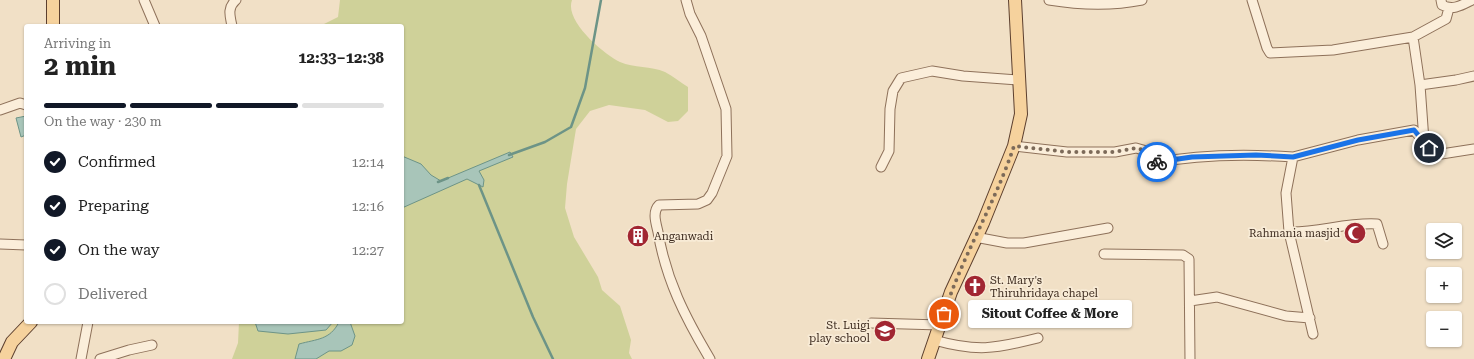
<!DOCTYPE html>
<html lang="en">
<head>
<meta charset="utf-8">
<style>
  :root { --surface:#fff; --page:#f2f2f2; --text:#222; --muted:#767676; --line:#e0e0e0; --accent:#111827 }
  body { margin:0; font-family:"Roboto Serif",serif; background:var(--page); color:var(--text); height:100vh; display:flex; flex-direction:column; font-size:15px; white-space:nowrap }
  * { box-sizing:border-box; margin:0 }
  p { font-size:13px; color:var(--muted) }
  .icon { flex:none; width:22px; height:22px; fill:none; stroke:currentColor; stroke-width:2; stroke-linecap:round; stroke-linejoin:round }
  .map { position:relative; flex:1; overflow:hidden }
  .sheet { position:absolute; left:24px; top:24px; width:380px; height:300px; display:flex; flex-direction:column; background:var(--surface); border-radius:4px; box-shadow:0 1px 3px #0004 }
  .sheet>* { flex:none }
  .tools { position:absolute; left:1426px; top:223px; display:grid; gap:8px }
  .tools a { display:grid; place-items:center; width:36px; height:36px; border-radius:4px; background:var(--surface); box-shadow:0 1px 3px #0004; font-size:20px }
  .pin { position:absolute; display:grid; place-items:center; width:34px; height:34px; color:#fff; margin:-17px; border:2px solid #fff; border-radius:50%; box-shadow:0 1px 4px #0007 }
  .courier { position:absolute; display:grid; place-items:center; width:40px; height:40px; margin:-20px; border:3px solid #1a73e8; border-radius:50%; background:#fff; color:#222; box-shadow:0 1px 5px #0007 }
  .bubble { position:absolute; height:28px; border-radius:4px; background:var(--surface); box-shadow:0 1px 3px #0004; font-size:13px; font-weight:700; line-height:28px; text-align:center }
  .headline em { font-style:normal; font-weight:700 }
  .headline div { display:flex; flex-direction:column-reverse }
  .headline { display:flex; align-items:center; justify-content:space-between; height:68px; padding:0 20px }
  h1 { font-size:26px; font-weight:700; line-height:30px }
  .bar { display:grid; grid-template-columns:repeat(4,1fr); gap:6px 4px; align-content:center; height:48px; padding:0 20px }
  .bar i { height:5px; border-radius:3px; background:var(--line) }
  .bar .on { background:var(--accent) }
  .bar p { grid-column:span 4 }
  ol { padding:0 20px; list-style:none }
  li { display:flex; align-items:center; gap:12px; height:44px }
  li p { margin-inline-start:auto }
  li .icon { padding:4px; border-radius:50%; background:var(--accent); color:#fff; stroke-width:4 }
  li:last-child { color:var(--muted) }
  li i { width:22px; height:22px; border:2px solid var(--line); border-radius:50% }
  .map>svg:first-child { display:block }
  .green { fill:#cfd199 }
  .water { fill:#a8c5b9; stroke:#6d9487 }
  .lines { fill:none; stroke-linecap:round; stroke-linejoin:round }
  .stream { stroke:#6d9487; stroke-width:2.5 }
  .minor-casing { stroke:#8e715a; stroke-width:11 }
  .major-casing { stroke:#5c3f2e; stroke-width:14 }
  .minor { stroke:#fbeeda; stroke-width:9 }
  .major { stroke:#f6d29d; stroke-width:12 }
  .done { stroke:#7c6a59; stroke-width:4; stroke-dasharray:0 7.2 }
  .route { stroke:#1a73e8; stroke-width:5 }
  .labels { text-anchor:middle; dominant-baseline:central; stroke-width:3.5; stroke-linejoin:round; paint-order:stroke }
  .poi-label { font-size:11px; fill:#3d2b1f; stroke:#f8ebd6; text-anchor:end }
</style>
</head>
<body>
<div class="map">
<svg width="1474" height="359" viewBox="0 0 1474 359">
  <rect width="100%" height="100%" fill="#f1e0c6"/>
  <path class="green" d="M340 0H572C564 21 604 54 620 62 634 68 651 66 665 72 673 76 681 83 688 87V111L678 121 668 122 645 110 609 105 590 111 576 129 567 184 565 208 574 237 598 277 602 290 620 306 631 340 629 353 632 359H232L238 343 239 322H402V26H320L338 17Z"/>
  <path class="water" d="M26 116V135L21 137 16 118Z
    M510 152 513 157 479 171 484 180 483 187 467 179 402 208V156L421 164 431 175 441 181Z
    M255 322H333L326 330 288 334 258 331Z
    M339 322H350L355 336 352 345 341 351H329L316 359H295L299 344C317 339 330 340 339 322Z"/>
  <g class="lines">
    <path class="stream" d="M509 155 545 142 571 127 585 88 601 0
      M438 182 448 178
      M479 185 533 317 553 359"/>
    <g class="minor-casing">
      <path id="minor" d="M144 0 155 26
        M686 0 690 14 701 36 726 109 727 156 712 193 707 200 698 204 659 205C652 212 656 223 658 232 666 280 685 317 710 359
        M1049 0C1080 5 1112 6 1142 0
        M1252 0 1267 48 1270 53 1333 50 1413 37 1446 19 1449 8
        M1441 0 1442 5C1453 11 1462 5 1472 0
        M232 26C230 16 227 8 236 0
        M1413 37 1420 85 1424 141
        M1420 85 1456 80 1474 76
        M0 110 20 103 26 105
        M1014 146 1067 152H1115L1136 148 1143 150 1155 163C1200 154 1247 154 1293 157L1286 193 1289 232C1318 233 1347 222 1377 224L1383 244
        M1293 157 1358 140 1414 130 1435 155 1474 149
        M881 167 889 151 890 109 893 91 901 78 932 71 963 76 1018 80
        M1289 232 1313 334
        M975 237 1007 243H1024L1108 228
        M0 244 26 245
        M1104 254 1183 255 1189 259 1190 359
        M1190 301 1217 297 1286 316 1310 318
        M871 323 940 325
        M934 340C977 352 994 349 1038 338
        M81 359 88 322
        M100 359 129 350 152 345"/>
    </g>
    <g class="major-casing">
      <path id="major" d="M53 26V0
        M4 359 12 342 31 322
        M928 359 951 292 983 223 1014 146 1021 114 1015 0"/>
    </g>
    <use href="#minor" class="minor"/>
    <use href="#major" class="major"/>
  </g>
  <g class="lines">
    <path class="done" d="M944 314C962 256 995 204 1014 146L1067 152H1114L1136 148 1143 150 1157 162"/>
    <path class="route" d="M1157 162 1192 157 1256 155 1293 157 1358 140 1414 130 1429 148"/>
  </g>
  <defs>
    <g id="mosque-disc" transform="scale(1.15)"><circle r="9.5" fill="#a12632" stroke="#f8ebd6"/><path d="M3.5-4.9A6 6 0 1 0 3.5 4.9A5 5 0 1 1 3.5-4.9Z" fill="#fff"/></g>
    <g id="building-disc" transform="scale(1.15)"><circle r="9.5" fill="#a12632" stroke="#f8ebd6"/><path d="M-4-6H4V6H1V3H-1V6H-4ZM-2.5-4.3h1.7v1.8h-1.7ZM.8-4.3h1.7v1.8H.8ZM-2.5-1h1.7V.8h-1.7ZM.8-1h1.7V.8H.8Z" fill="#fff"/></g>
    <g id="church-disc" transform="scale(1.15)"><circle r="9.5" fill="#a12632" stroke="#f8ebd6"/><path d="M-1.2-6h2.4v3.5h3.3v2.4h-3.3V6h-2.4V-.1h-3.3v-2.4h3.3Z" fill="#fff"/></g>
    <g id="school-disc" transform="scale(1.15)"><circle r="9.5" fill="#a12632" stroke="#f8ebd6"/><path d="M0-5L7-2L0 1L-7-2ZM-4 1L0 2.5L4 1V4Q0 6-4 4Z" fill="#fff"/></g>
  </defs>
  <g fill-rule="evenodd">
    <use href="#mosque-disc" x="1355" y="233"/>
    <use href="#building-disc" x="638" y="236"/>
    <use href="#church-disc" x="975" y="286"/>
    <use href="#school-disc" x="885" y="331"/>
  </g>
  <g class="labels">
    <g class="poi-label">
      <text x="1340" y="233">Rahmania masjid</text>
      <text x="654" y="236" text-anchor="start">Anganwadi</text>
      <text x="990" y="280" text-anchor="start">St. Mary's<tspan x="990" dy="13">Thiruhridaya chapel</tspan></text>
      <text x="870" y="325">St. Luigi<tspan x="870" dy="13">play school</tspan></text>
    </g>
  </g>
</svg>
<div class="tools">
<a><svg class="icon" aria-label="layers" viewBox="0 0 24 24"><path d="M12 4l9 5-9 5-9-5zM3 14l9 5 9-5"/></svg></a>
<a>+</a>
<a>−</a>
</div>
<div class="pin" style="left:944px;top:314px;background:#ea580c"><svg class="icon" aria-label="bag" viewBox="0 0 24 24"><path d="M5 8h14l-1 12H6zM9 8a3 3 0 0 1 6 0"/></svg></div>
<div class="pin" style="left:1429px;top:148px;background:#1f2937"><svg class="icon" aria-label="home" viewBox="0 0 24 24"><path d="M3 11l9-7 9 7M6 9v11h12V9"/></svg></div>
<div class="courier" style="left:1157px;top:162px"><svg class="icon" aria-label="bike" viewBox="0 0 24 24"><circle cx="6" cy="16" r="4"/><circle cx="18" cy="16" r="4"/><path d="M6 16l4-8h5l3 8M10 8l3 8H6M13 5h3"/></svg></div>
<div class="bubble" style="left:968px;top:300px;width:164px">Sitout Coffee &amp; More</div>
<section class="sheet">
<div class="headline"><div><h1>2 min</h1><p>Arriving in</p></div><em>12:33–12:38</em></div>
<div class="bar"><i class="on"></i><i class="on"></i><i class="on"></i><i></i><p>On the way · 230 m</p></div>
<ol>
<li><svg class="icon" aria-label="check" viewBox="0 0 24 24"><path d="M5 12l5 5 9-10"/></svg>Confirmed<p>12:14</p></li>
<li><svg class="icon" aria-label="check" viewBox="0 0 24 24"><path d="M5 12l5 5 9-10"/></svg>Preparing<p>12:16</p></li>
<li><svg class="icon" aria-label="check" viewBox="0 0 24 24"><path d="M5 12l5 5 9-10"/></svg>On the way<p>12:27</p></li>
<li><i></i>Delivered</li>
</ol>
</section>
</div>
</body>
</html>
